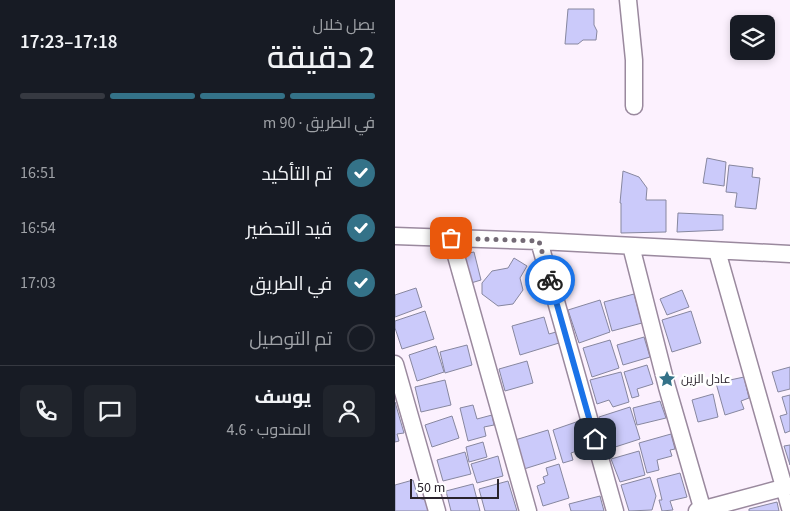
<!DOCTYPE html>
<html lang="ar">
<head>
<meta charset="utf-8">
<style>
  :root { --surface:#171b24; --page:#20242c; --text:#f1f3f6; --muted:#9ea1a6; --line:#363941; --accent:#347288 }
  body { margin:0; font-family:"Source Sans 3",Cairo,sans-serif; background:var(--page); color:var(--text); direction:rtl; height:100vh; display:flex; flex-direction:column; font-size:19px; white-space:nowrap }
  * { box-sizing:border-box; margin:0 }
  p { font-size:16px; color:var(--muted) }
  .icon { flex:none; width:28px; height:28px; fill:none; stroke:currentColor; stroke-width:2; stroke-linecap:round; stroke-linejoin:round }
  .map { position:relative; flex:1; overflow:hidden; direction:ltr }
  .details { display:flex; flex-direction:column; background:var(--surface); width:395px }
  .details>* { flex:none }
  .controls { position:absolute; left:335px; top:15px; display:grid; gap:10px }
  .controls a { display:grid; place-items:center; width:45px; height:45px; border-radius:8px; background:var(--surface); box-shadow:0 2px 8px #0003; font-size:25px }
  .scale { position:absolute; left:15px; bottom:12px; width:89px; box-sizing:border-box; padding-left:5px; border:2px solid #29222b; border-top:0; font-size:14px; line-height:18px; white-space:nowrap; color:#29222b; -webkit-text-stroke:4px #fff; paint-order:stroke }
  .pin { position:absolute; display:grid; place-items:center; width:42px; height:42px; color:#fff; margin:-21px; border-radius:10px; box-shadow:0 2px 8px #0006 }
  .courier { position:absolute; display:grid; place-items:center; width:50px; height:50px; margin:-25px; border:4px solid #1a73e8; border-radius:50%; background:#fff; color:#222; box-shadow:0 1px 6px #0007 }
  .head em { font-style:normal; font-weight:600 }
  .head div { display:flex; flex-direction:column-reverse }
  .head { display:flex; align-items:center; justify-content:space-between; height:85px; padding:0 20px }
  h1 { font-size:32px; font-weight:600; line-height:38px }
  .bar { display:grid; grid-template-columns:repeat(4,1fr); gap:8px 5px; align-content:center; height:60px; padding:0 20px }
  .bar i { height:6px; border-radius:4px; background:var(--line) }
  .bar .active { background:var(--accent) }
  .bar p { grid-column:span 4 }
  .line { display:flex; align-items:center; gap:12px; padding:0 20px; border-top:1px solid var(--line) }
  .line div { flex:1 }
  .round { display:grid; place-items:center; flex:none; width:52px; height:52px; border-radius:8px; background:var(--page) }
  ol { padding:0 20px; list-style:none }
  li { display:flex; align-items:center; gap:15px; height:55px }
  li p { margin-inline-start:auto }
  li .icon { padding:5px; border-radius:50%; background:var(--accent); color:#fff; stroke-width:4 }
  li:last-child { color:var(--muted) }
  li i { width:28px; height:28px; border:2px solid var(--line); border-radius:50% }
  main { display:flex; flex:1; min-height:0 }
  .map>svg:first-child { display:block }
  .building { fill:#cbcafa; stroke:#87879f }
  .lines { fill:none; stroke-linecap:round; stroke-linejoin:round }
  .minor-casing { stroke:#9a899e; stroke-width:19 }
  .minor { stroke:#fff; stroke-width:16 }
  .done { stroke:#736a75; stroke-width:5; stroke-dasharray:0 9 }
  .route { stroke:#1a73e8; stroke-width:6 }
  .labels { text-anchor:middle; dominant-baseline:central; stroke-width:5; stroke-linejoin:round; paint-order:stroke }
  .poi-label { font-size:12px; fill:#29222b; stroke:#fff; text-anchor:start }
</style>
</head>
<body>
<main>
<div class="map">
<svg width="395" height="511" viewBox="0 0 395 511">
  <rect width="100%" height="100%" fill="#fcf1fe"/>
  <path class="building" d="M173 9H199V25L202 31 201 40H188L183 44H170Z
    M312 158 331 162 329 186 308 183Z
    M334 165 358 168 357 177 365 178 361 209 340 207 342 193 331 192Z
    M228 171 244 177 252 188 251 200H271V232L226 233V203H225Z
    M283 213 328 215V230L282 232Z
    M79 252 86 280 76 283 69 254Z
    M119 258 132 266 125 278 128 290 118 304 103 306 87 294V283L97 271 113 268Z
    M21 288 27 307 0 317V295Z
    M287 290 294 307 272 315 265 299Z
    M239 294 247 323 217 331 209 302Z
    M205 300 215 332 184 343 173 310Z
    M30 311 39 339 7 349 0 328V321Z
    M296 311 306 343 277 352 267 320Z
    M149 317 154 334 161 332 164 343 125 355 117 326Z
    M249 337 255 357 228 365 222 345Z
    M215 340 224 368 197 377 188 348Z
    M72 345 77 365 50 373 45 352Z
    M41 346 49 372 22 381 14 355Z
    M132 361 138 383 110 391 104 369Z
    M252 365 258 384 242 389 244 396 237 398 229 372Z
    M395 367V389L383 392 377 372Z
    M226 372 234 402 218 407 214 400 202 404 195 380Z
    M349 377 354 398 346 401 349 409 330 415 321 383Z
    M50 380 56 405 26 412 20 387Z
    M318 394 323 417 303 422 297 400Z
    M395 395V431L390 433 385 416 392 414 387 397Z
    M265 401 271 418 242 425 238 408Z
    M0 402 9 433 2 434 4 441 0 442Z
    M78 405 82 419 97 415 99 425 89 427 91 436 73 441 65 408Z
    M235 407 245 439 214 449 204 417Z
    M57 416 64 438 37 447 30 425Z
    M184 421 193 447 176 453 178 460 168 463 158 430Z
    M153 430 161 459 129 469 120 440Z
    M276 434 280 449 275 450 277 456 262 460 264 470 252 473 244 443Z
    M88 442 92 457 74 462 71 447Z
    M395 445V465L389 446Z
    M244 451 250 475 225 482 216 459Z
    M70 452 76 474 48 481 42 460Z
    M103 456 108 476 82 483 76 464Z
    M164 464 174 498 148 506 142 486 150 483 148 477 153 475 151 468Z
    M285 473 292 497 275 501 278 510 267 511 264 500H267L262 479Z
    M255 477 261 496 257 510 234 511 226 485Z
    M18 480 23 498 34 501V511H0V485Z
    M113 481 122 511H90L84 489Z
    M78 484 85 511H56L51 491Z
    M205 496 209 511H176L174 504Z
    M382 502 384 511H354V509Z"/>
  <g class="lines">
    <g class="minor-casing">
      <path id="minor" d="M233 0 239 60V106
        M0 236 144 241 395 254
        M56 238 133 511
        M144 241 220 511
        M236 246 272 387 308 511
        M322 251 395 508
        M0 364 42 511
        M302 511 395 486"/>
    </g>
    <use href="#minor" class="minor"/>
  </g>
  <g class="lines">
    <path class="done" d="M56 238 144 241 155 280"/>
    <path class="route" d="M155 280 200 439"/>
  </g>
  <defs>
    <g id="sight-bare" transform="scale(1.35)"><path d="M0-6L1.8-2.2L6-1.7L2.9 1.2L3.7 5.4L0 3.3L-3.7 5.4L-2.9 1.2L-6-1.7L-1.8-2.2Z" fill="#347288" stroke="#fff" stroke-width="2.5" paint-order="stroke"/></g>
  </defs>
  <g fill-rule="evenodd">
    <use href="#sight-bare" x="272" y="379"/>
  </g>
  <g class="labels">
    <g class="poi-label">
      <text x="286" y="379">عادل الزين</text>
    </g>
  </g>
</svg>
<div class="controls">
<a><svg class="icon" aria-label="layers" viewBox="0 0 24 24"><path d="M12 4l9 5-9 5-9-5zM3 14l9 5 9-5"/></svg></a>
</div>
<div class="scale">50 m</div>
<div class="pin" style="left:56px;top:238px;background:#ea580c"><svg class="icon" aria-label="bag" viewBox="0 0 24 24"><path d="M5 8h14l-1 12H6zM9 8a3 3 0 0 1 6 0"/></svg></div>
<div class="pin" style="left:200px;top:439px;background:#1f2937"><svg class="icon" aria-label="home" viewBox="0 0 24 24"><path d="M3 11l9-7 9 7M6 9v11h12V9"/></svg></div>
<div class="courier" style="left:155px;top:280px"><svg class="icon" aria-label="bike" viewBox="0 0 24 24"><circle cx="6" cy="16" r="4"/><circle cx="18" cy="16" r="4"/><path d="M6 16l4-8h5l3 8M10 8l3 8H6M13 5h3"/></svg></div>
</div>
<section class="details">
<div class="head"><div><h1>2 دقيقة</h1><p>يصل خلال</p></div><em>17:18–17:23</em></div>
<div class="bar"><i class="active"></i><i class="active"></i><i class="active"></i><i></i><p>في الطريق · 90 m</p></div>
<ol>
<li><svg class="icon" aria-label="check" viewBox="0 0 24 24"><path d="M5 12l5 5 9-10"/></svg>تم التأكيد<p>16:51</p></li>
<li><svg class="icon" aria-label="check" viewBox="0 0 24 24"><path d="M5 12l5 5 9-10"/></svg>قيد التحضير<p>16:54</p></li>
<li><svg class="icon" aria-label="check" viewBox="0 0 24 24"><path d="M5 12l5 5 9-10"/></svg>في الطريق<p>17:03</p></li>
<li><i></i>تم التوصيل</li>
</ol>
<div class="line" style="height:90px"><a class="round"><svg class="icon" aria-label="person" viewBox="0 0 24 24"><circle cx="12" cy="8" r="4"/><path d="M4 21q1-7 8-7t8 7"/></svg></a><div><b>يوسف</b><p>المندوب · 4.6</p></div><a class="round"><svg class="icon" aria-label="chat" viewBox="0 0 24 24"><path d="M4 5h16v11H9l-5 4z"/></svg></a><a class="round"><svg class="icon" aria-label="phone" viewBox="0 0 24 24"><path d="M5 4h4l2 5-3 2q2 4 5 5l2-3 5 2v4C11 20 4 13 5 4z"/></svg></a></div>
</section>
</main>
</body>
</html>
